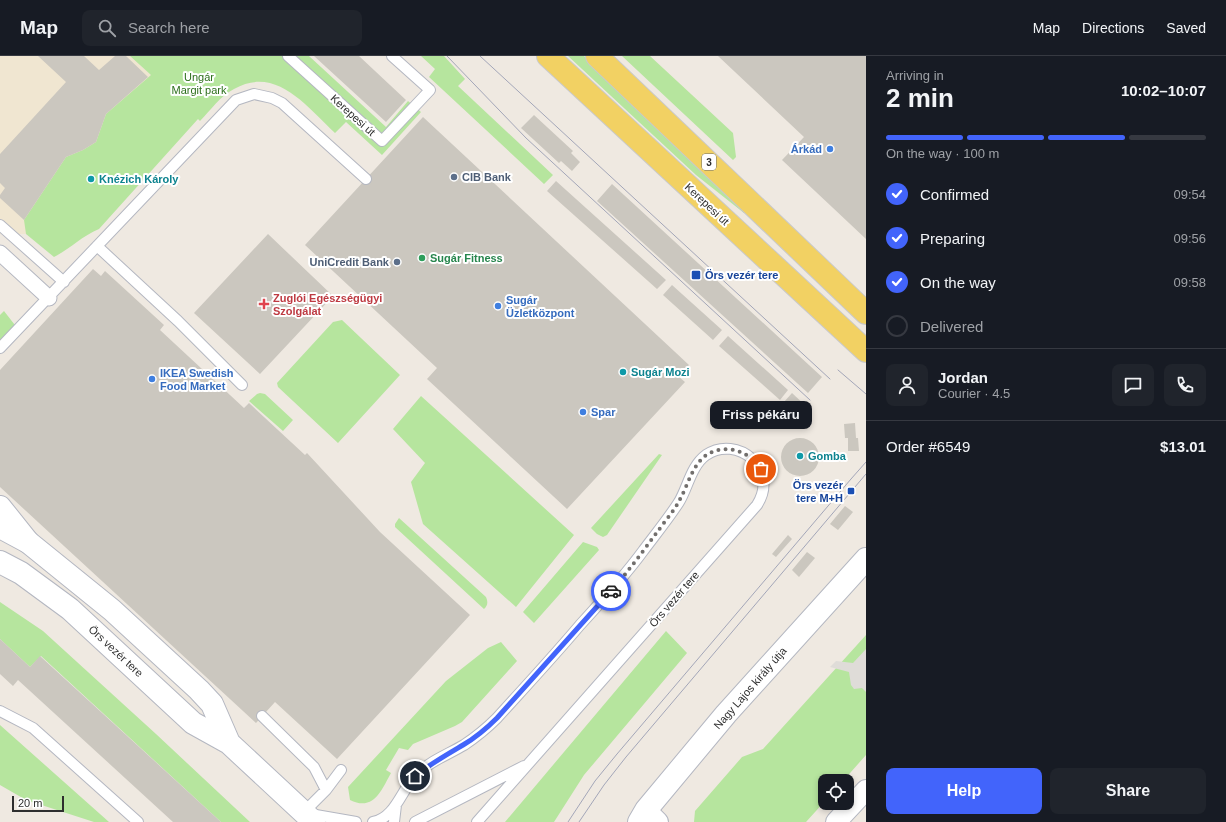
<!DOCTYPE html>
<html lang="en">
<head>
<meta charset="utf-8">
<style>
  :root { --surface:#171b24; --page:#20242c; --text:#f1f3f6; --muted:#9ea1a6; --line:#363941; --accent:#4264fb }
  body { margin:0; font-family:Arial,sans-serif; background:var(--page); color:var(--text); height:100vh; display:flex; flex-direction:column; font-size:15px; white-space:nowrap }
  * { box-sizing:border-box; margin:0 }
  p { font-size:13px; color:var(--muted) }
  .icon { flex:none; width:22px; height:22px; fill:none; stroke:currentColor; stroke-width:2; stroke-linecap:round; stroke-linejoin:round }
  .map { position:relative; flex:1; overflow:hidden }
  .sheet { display:flex; flex-direction:column; background:var(--surface); width:360px }
  .sheet>* { flex:none }
  .tools { position:absolute; left:818px; top:718px; display:grid; gap:8px }
  .tools a { display:grid; place-items:center; width:36px; height:36px; border-radius:8px; background:var(--surface); box-shadow:0 2px 6px #0003; font-size:20px }
  .scale { position:absolute; left:12px; bottom:10px; width:52px; box-sizing:border-box; padding-left:4px; border:2px solid #2e2e2e; border-top:0; font-size:11px; line-height:14px; white-space:nowrap; color:#2e2e2e; -webkit-text-stroke:3px #fff; paint-order:stroke }
  .pin { position:absolute; display:grid; place-items:center; width:34px; height:34px; color:#fff; margin:-17px; border:2px solid #fff; border-radius:50%; box-shadow:0 1px 4px #0007 }
  .courier { position:absolute; display:grid; place-items:center; width:40px; height:40px; margin:-20px; border:3px solid #4264fb; border-radius:50%; background:#fff; color:#222; box-shadow:0 1px 5px #0007 }
  .bubble { position:absolute; height:28px; border-radius:8px; background:var(--surface); box-shadow:0 2px 6px #0003; font-size:13px; font-weight:700; line-height:28px; text-align:center }
  .overview em { font-style:normal; font-weight:700 }
  .overview div { display:flex; flex-direction:column-reverse }
  .overview { display:flex; align-items:center; justify-content:space-between; height:68px; padding:0 20px }
  h1 { font-size:26px; font-weight:700; line-height:30px }
  .bar { display:grid; grid-template-columns:repeat(4,1fr); gap:6px 4px; align-content:center; height:48px; padding:0 20px }
  .bar i { height:5px; border-radius:3px; background:var(--line) }
  .bar .current { background:var(--accent) }
  .bar p { grid-column:span 4 }
  .line { display:flex; align-items:center; gap:10px; padding:0 20px; border-top:1px solid var(--line) }
  .line div { flex:1 }
  .round { display:grid; place-items:center; flex:none; width:42px; height:42px; border-radius:8px; background:var(--page) }
  ol { padding:0 20px; list-style:none }
  li { display:flex; align-items:center; gap:12px; height:44px }
  li p { margin-inline-start:auto }
  li .icon { padding:4px; border-radius:50%; background:var(--accent); color:#fff; stroke-width:4 }
  li:last-child { color:var(--muted) }
  li i { width:22px; height:22px; border:2px solid var(--line); border-radius:50% }
  .button { display:flex; gap:8px; margin-top:auto; padding:8px 20px }
  .button a { flex:1; height:46px; border-radius:8px; background:var(--accent); color:#fff; font-size:16px; font-weight:700; line-height:46px; text-align:center }
  .button a+a { background:var(--page); color:var(--text) }
  header { display:flex; align-items:center; gap:24px; box-sizing:border-box; height:56px; padding:0 20px; background:var(--surface); border-bottom:1px solid var(--line) }
  header strong { font-size:19px }
  nav { display:flex; gap:22px; margin-inline-start:auto; font-size:14px }
  .search { width:280px; height:36px; background:var(--page); display:flex; align-items:center; gap:10px; box-sizing:border-box; padding:0 14px; border-radius:8px; color:var(--muted); font-size:15px }
  main { display:flex; flex:1; min-height:0 }
  .map>svg:first-child { display:block }
  .education { fill:#f0e6d1 }
  .green { fill:#b6e59e }
  .plaza { fill:#dfdcd8 }
  .building { fill:#cbc7bf }
  .lines { fill:none; stroke-linecap:round; stroke-linejoin:round }
  .service-casing { stroke:#b4b7c1; stroke-width:12 }
  .pedestrian-casing { stroke:#b4b7c1; stroke-width:17 }
  .minor-casing { stroke:#b4b7c1; stroke-width:22 }
  .tertiary-casing { stroke:#b4b7c1; stroke-width:24 }
  .secondary-casing { stroke:#b4b7c1; stroke-width:24 }
  .primary-casing { stroke:#c9c9c9; stroke-width:24 }
  .service { stroke:#fff; stroke-width:10 }
  .pedestrian { stroke:#fff; stroke-width:15 }
  .minor { stroke:#fff; stroke-width:20 }
  .tertiary { stroke:#fff; stroke-width:22 }
  .secondary { stroke:#fff; stroke-width:22 }
  .primary { stroke:#f2d163; stroke-width:22 }
  .tram { stroke:#a3a6b8; stroke-width:1 }
  .done { stroke:#726f6d; stroke-width:4; stroke-dasharray:0 7.2 }
  .route { stroke:#4264fb; stroke-width:5 }
  .shop-dot { fill:#3f7fe0; stroke:#fff; stroke-width:1.5 }
  .service-dot { fill:#5c6f8a; stroke:#fff; stroke-width:1.5 }
  .culture-dot { fill:#0f9aa8; stroke:#fff; stroke-width:1.5 }
  .leisure-dot { fill:#2e9e5b; stroke:#fff; stroke-width:1.5 }
  .transit-dot { fill:#1a4fb4; stroke:#fff; stroke-width:1.5 }
  .health-dot { fill:#e0444e; stroke:#fff; stroke-width:1.5 }
  .labels { text-anchor:middle; dominant-baseline:central; stroke-width:4; stroke-linejoin:round; paint-order:stroke }
  .shield { fill:#fff; stroke:#6d6d6d; stroke-width:1 }
  .shield-label { font-size:10px; font-weight:bold; fill:#2e2e2e }
  .park-label { font-size:11px; fill:#2c6e1b; stroke:#fff }
  .street-label { font-size:11px; fill:#2e2e2e; stroke:#fff }
  .shop-label { font-size:11px; font-weight:bold; fill:#366cbe; stroke:#fff; text-anchor:start }
  .service-label { font-size:11px; font-weight:bold; fill:#4e5e75; stroke:#fff; text-anchor:start }
  .culture-label { font-size:11px; font-weight:bold; fill:#0d838f; stroke:#fff; text-anchor:start }
  .leisure-label { font-size:11px; font-weight:bold; fill:#27864d; stroke:#fff; text-anchor:start }
  .transit-label { font-size:11px; font-weight:bold; fill:#164399; stroke:#fff; text-anchor:start }
  .health-label { font-size:11px; font-weight:bold; fill:#be3a42; stroke:#fff; text-anchor:start }
</style>
</head>
<body>
<header>
<strong>Map</strong>
<div class="search"><svg class="icon" aria-label="search" viewBox="0 0 24 24"><circle cx="10" cy="10" r="6"/><path d="M15 15l6 6"/></svg>Search here</div>
<nav><a>Map</a><a>Directions</a><a>Saved</a></nav>
</header>
<main>
<div class="map">
<svg width="866" height="766" viewBox="0 0 866 766">
  <rect width="100%" height="100%" fill="#efe9e1"/>
  <path class="education" d="M0 0H130L162 29 26 178H0Z"/>
  <path class="green" d="M130 0H309L386 71 408 45 421 56 382 99 346 66 335 77C307 51 276 9 234 33 220 40 211 54 200 65L198 63 99 173C82 180 70 193 54 201L26 178 24 164 66 101 83 94 96 86 106 58 151 19Z
    M421 0H444L465 23 458 30 553 119 544 128 429 21 435 13Z
    M568 0H584L748 153 744 157 696 119Z
    M622 0H650L733 77 736 101 733 104Z
    M4 255 18 273 0 292V259Z
    M342 264 400 319 338 387 278 331 277 327 333 266Z
    M260 337 265 338 293 364 283 375 249 345 257 338Z
    M421 340 574 479 516 551 423 468 411 426 425 407 393 373Z
    M659 398 662 399 607 479 603 481 597 478 591 472Z
    M399 462 486 541C488 546 488 549 484 553L395 471V468Z
    M583 486 597 491 599 494 534 567 523 556Z
    M0 546 43 575 156 678 250 766H221L41 600 30 611 0 583Z
    M666 575 687 597 584 719 554 766H505Z
    M866 579V699L843 725H825V745L806 766H694L695 755 742 701 763 693Z
    M501 586 517 605 462 666 455 670 413 688 408 694 399 692 386 714 391 717C382 733 374 756 350 744L348 731 446 625 488 592Z
    M0 669 109 766H94L26 744 0 729Z"/>
  <path class="plaza" d="M866 593V636L862 632 854 633 851 629 849 616 830 611 836 605 853 607Z"/>
  <path class="building" d="M38 0H84L99 14 115 0H126L148 21 106 58 96 86 83 94 66 101 24 164 0 142V139L5 132 0 127V98L66 26Z
    M314 0H359L406 44 386 66Z
    M718 0H866V183L782 104 804 81Z
    M534 59 573 95 571 97 580 106 572 115 561 105 559 107 521 72Z
    M423 61 689 309 678 320 685 326 567 453 427 323 437 312 305 189Z
    M556 125 666 224 657 233 547 135Z
    M612 128 822 321 808 337 597 145Z
    M268 178 333 240 260 318 194 257Z
    M93 213 101 220 105 215 164 269 160 274 244 352 249 347 305 399 307 397 380 476 470 559 337 703 275 646 256 667 0 431V314Z
    M672 229 722 274 713 284 663 239Z
    M728 280 788 334 780 344 719 290Z
    M792 337 808 352 801 361 784 346Z
    M855 367 856 382H858L859 395H848V382H845L844 368Z
    M781 401a19 19 0 1 1 38 0a19 19 0 1 1-38 0Z
    M845 450 853 456 838 474 830 468Z
    M788 479 792 483 776 501 772 498Z
    M807 496 815 502 799 521 792 514Z
    M0 583 30 611 40 600 221 766H173L18 624 13 630 0 618Z"/>
  <g class="lines">
    <g class="service-casing">
      <path id="service" d="M288 0 382 85 430 34 392 0
        M0 169 64 226
        M97 190 178 265 242 329
        M0 292 236 44 254 38 272 42 282 47 366 123
        M0 655 33 672 138 766
        M262 660 314 711 326 734
        M304 756 326 734 341 714
        M310 758 356 766
        M373 766C395 762 401 735 415 720 428 706 447 699 464 689 476 681 487 672 497 662 525 631 553 601 580 569 602 545 624 521 643 495 655 479 668 463 679 446 688 431 691 410 706 399 737 378 780 413 757 449L477 766
        M394 766 396 749
        M415 766 524 710"/>
    </g>
    <g class="pedestrian-casing">
      <path id="pedestrian" d="M0 197 49 242"/>
    </g>
    <g class="minor-casing">
      <path id="minor" d="M646 754 658 766
        M836 766 866 734"/>
    </g>
    <g class="tertiary-casing">
      <path id="tertiary" d="M0 451 28 486"/>
    </g>
    <g class="secondary-casing">
      <path id="secondary" d="M0 471 28 486 112 554 199 634 212 648 229 687
        M0 506 21 517 70 553 193 667 229 687 314 766
        M639 766 646 754 726 658 866 503"/>
    </g>
    <g class="primary-casing">
      <path id="primary" d="M548 0 866 295
        M597 0 866 257"/>
    </g>
    <use href="#service" class="service"/>
    <use href="#pedestrian" class="pedestrian"/>
    <use href="#minor" class="minor"/>
    <use href="#tertiary" class="tertiary"/>
    <use href="#secondary" class="secondary"/>
    <use href="#primary" class="primary"/>
    <path class="tram" d="M447 0 526 82 810 344
      M480 0 830 323
      M838 314 866 338
      M568 766 595 725 617 698 851 423 866 406
      M579 766 604 729 626 701 866 418"/>
  </g>
  <g class="lines">
    <path class="done" d="M611 535C628 516 643 495 658 475 665 465 674 455 679 445 688 430 692 408 708 398 727 387 750 396 761 413"/>
    <path class="route" d="M415 720C430 708 446 699 463 689 475 682 486 673 497 662L611 535"/>
  </g>
  <g class="shop-dot">
    <circle cx="830" cy="93" r="4"/>
    <circle cx="498" cy="250" r="4"/>
    <circle cx="152" cy="323" r="4"/>
    <circle cx="583" cy="356" r="4"/>
  </g>
  <g class="service-dot">
    <circle cx="454" cy="121" r="4"/>
    <circle cx="397" cy="206" r="4"/>
  </g>
  <g class="culture-dot">
    <circle cx="91" cy="123" r="4"/>
    <circle cx="623" cy="316" r="4"/>
    <circle cx="800" cy="400" r="4"/>
  </g>
  <circle class="leisure-dot" cx="422" cy="202" r="4"/>
  <g class="transit-dot">
    <rect x="691" y="214" width="10" height="10" rx="2"/>
    <rect x="847" y="431" width="8" height="8" rx="2"/>
  </g>
  <path class="health-dot" d="M262 242h4v4h4v4h-4v4h-4v-4h-4v-4h4z"/>
  <g class="labels">
    <rect class="shield" x="702" y="98" width="14" height="16" rx="3"/>
    <g class="shield-label">
      <text x="709" y="106">3</text>
    </g>
    <g class="park-label">
      <text x="199" y="21">Ungár<tspan x="199" dy="13">Margit park</tspan></text>
    </g>
    <g class="street-label">
      <text transform="translate(353 59) rotate(42)">Kerepesi út</text>
      <text transform="translate(707 148) rotate(43)">Kerepesi út</text>
      <text transform="translate(674 543) rotate(-49)">Örs vezér tere</text>
      <text transform="translate(116 595) rotate(43)">Örs vezér tere</text>
      <text transform="translate(750 632) rotate(-49)">Nagy Lajos király útja</text>
    </g>
    <g class="shop-label">
      <text x="822" y="93" text-anchor="end">Árkád</text>
      <text x="506" y="244">Sugár<tspan x="506" dy="13">Üzletközpont</tspan></text>
      <text x="160" y="317">IKEA Swedish<tspan x="160" dy="13">Food Market</tspan></text>
      <text x="591" y="356">Spar</text>
    </g>
    <g class="service-label">
      <text x="462" y="121">CIB Bank</text>
      <text x="389" y="206" text-anchor="end">UniCredit Bank</text>
    </g>
    <g class="culture-label">
      <text x="99" y="123">Knézich Károly</text>
      <text x="631" y="316">Sugár Mozi</text>
      <text x="808" y="400">Gomba</text>
    </g>
    <g class="leisure-label">
      <text x="430" y="202">Sugár Fitness</text>
    </g>
    <g class="transit-label">
      <text x="705" y="219">Örs vezér tere</text>
      <text x="843" y="429" text-anchor="end">Örs vezér<tspan x="843" dy="13">tere M+H</tspan></text>
    </g>
    <g class="health-label">
      <text x="273" y="242">Zuglói Egészségügyi<tspan x="273" dy="13">Szolgálat</tspan></text>
    </g>
  </g>
</svg>
<div class="tools">
<a><svg class="icon" aria-label="locate" viewBox="0 0 24 24"><circle cx="12" cy="12" r="6"/><path d="M12 2v4M12 18v4M2 12h4M18 12h4"/></svg></a>
</div>
<div class="scale">20 m</div>
<div class="pin" style="left:761px;top:413px;background:#ea580c"><svg class="icon" aria-label="bag" viewBox="0 0 24 24"><path d="M5 8h14l-1 12H6zM9 8a3 3 0 0 1 6 0"/></svg></div>
<div class="pin" style="left:415px;top:720px;background:#1f2937"><svg class="icon" aria-label="home" viewBox="0 0 24 24"><path d="M3 11l9-7 9 7M6 9v11h12V9"/></svg></div>
<div class="courier" style="left:611px;top:535px"><svg class="icon" aria-label="car" viewBox="0 0 24 24"><path d="M5 17H2v-5l4-1 3-4h7l3 4 3 1v5h-3M9 17h6M6 11h13"/><circle cx="7" cy="17" r="2"/><circle cx="17" cy="17" r="2"/></svg></div>
<div class="bubble" style="left:710px;top:345px;width:102px">Friss pékáru</div>
</div>
<section class="sheet">
<div class="overview"><div><h1>2 min</h1><p>Arriving in</p></div><em>10:02–10:07</em></div>
<div class="bar"><i class="current"></i><i class="current"></i><i class="current"></i><i></i><p>On the way · 100 m</p></div>
<ol>
<li><svg class="icon" aria-label="check" viewBox="0 0 24 24"><path d="M5 12l5 5 9-10"/></svg>Confirmed<p>09:54</p></li>
<li><svg class="icon" aria-label="check" viewBox="0 0 24 24"><path d="M5 12l5 5 9-10"/></svg>Preparing<p>09:56</p></li>
<li><svg class="icon" aria-label="check" viewBox="0 0 24 24"><path d="M5 12l5 5 9-10"/></svg>On the way<p>09:58</p></li>
<li><i></i>Delivered</li>
</ol>
<div class="line" style="height:72px"><a class="round"><svg class="icon" aria-label="person" viewBox="0 0 24 24"><circle cx="12" cy="8" r="4"/><path d="M4 21q1-7 8-7t8 7"/></svg></a><div><b>Jordan</b><p>Courier · 4.5</p></div><a class="round"><svg class="icon" aria-label="chat" viewBox="0 0 24 24"><path d="M4 5h16v11H9l-5 4z"/></svg></a><a class="round"><svg class="icon" aria-label="phone" viewBox="0 0 24 24"><path d="M5 4h4l2 5-3 2q2 4 5 5l2-3 5 2v4C11 20 4 13 5 4z"/></svg></a></div>
<div class="line" style="height:52px"><div>Order #6549</div><b>$13.01</b></div>
<div class="button"><a>Help</a><a>Share</a></div>
</section>
</main>
</body>
</html>
